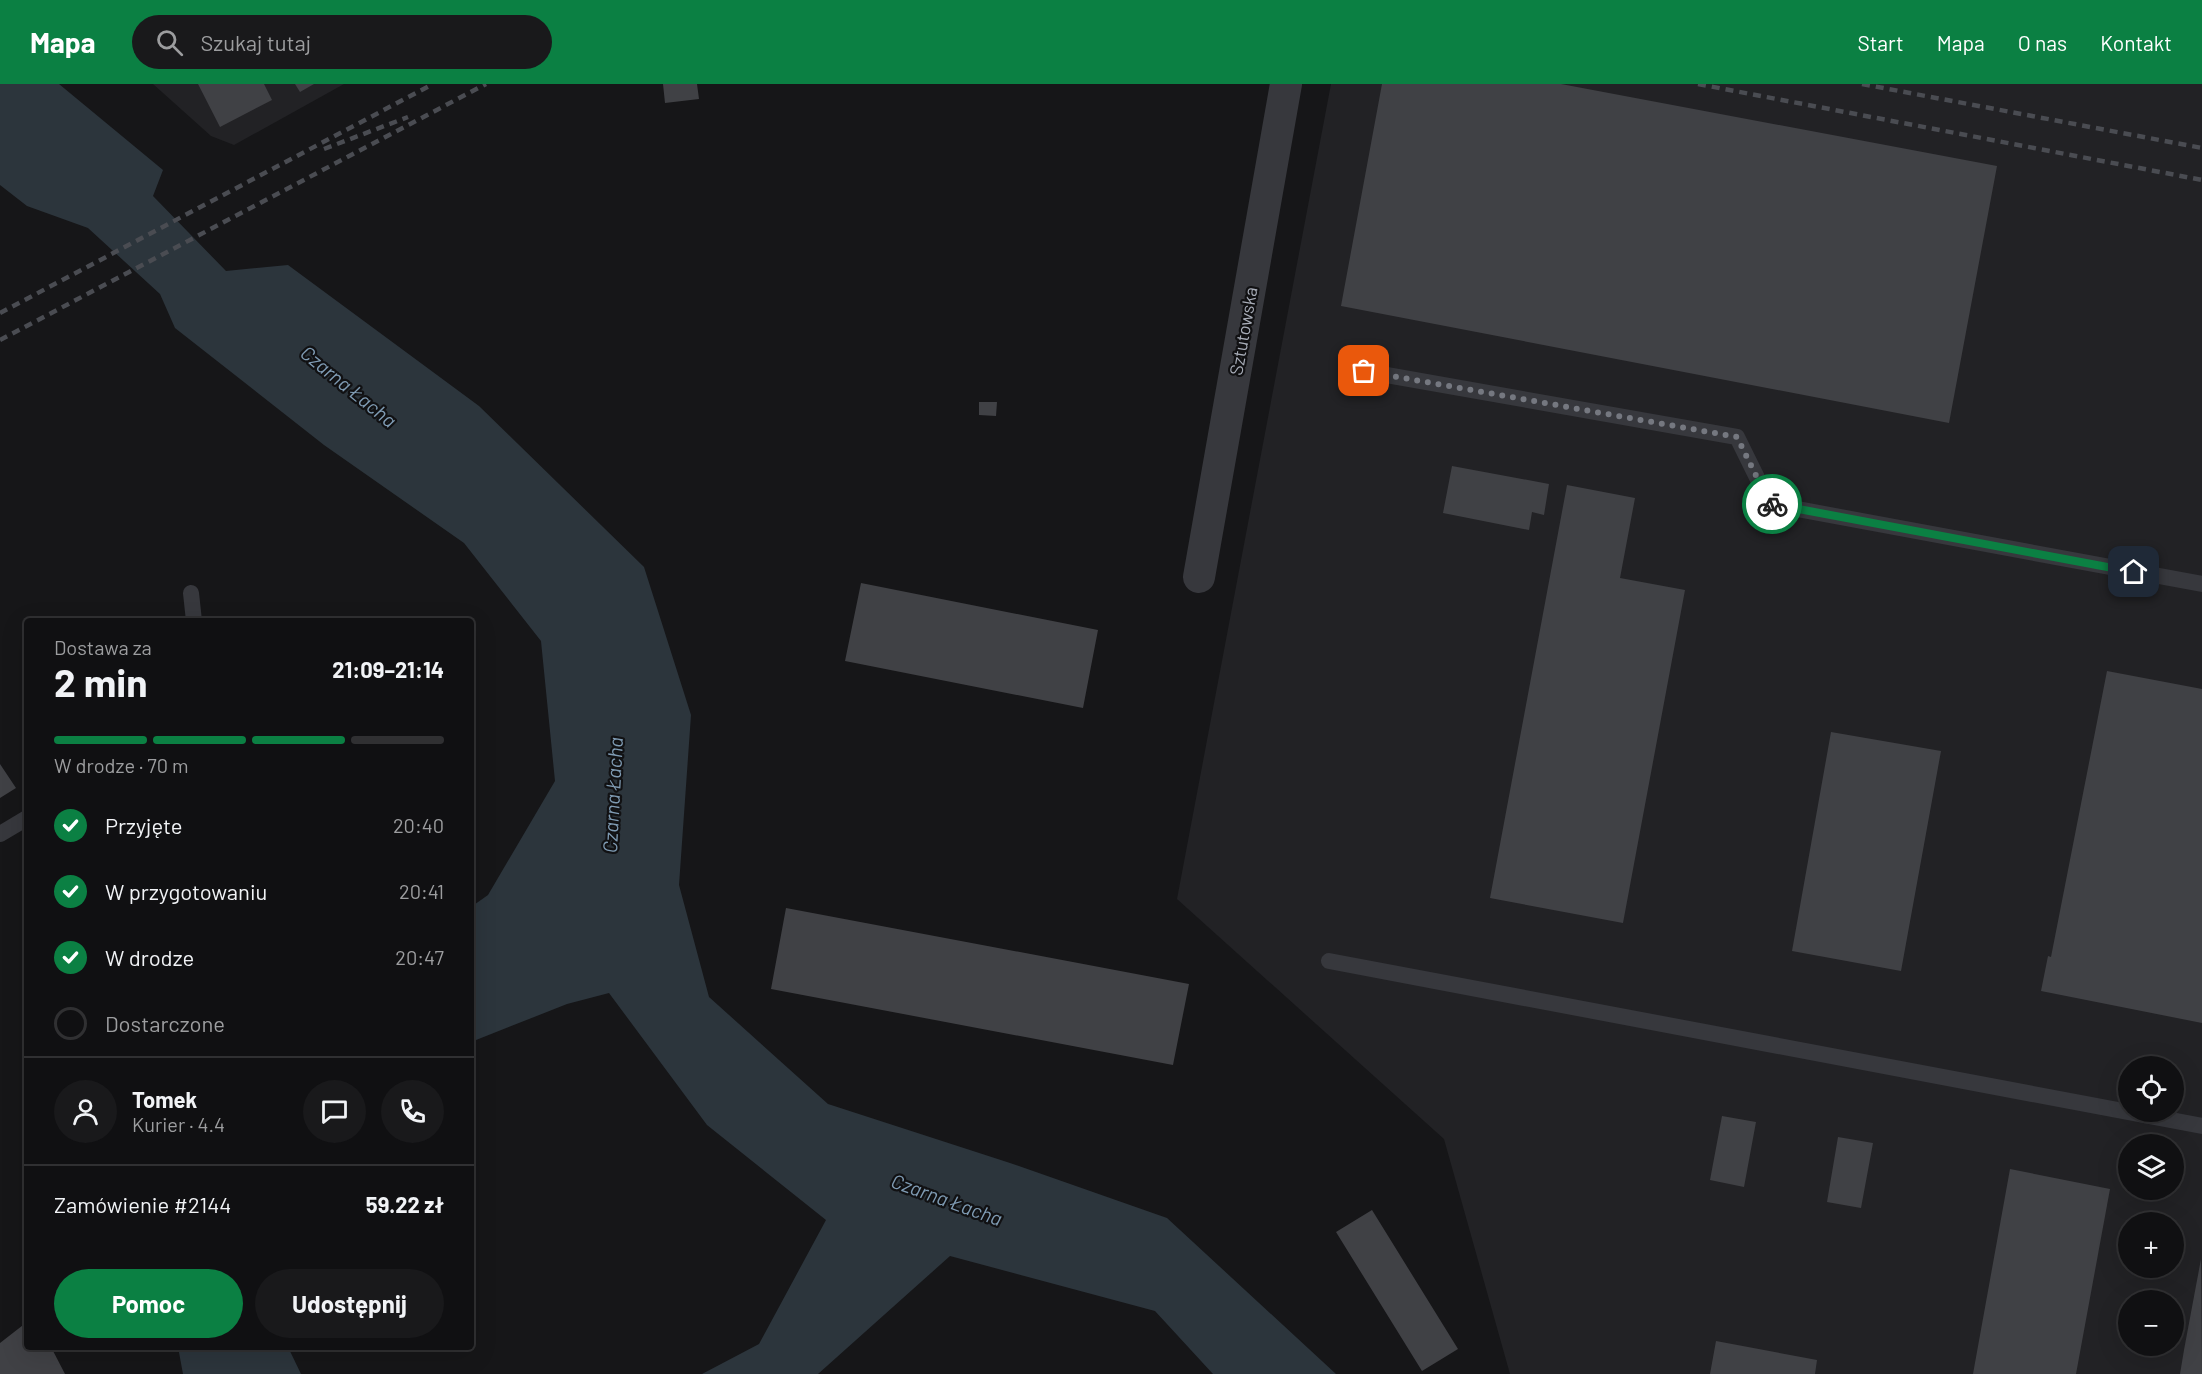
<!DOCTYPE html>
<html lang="pl">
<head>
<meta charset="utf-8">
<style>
  :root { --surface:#101012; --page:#19191b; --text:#f1f3f6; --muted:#9c9d9f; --line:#303032; --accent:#0b8043 }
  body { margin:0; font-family:Barlow,sans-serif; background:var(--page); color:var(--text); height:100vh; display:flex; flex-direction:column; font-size:22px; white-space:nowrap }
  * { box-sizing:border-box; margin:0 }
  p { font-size:20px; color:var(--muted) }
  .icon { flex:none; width:33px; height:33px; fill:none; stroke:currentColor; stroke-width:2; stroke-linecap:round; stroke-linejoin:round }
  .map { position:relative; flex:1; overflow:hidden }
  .panel { position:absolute; left:24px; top:534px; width:450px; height:732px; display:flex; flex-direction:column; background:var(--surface); border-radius:6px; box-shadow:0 6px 24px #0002,0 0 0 2px var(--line) }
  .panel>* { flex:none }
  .tools { position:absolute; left:2118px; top:972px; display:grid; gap:12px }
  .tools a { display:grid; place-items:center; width:66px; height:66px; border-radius:50%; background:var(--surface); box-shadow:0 6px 24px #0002,0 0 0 2px var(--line); font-size:30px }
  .pin { position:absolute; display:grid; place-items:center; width:51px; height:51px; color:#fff; margin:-26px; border-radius:12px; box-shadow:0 3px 9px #0006 }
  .courier { position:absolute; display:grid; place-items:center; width:60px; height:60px; margin:-30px; border:4px solid #0b8043; border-radius:50%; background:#fff; color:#222; box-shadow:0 2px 8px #0007 }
  .overview em { font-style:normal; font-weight:700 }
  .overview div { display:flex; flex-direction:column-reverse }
  .overview { display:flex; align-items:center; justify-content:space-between; height:102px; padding:0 30px }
  h1 { font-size:39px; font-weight:700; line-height:45px }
  .bar { display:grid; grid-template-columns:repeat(4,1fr); gap:9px 6px; align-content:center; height:72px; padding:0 30px }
  .bar i { height:8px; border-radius:4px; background:var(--line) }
  .bar .on { background:var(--accent) }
  .bar p { grid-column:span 4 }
  .line { display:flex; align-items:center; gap:15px; padding:0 30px; border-top:2px solid var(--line) }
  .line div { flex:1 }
  .round { display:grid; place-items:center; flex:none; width:63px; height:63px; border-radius:32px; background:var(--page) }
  ol { padding:0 30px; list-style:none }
  li { display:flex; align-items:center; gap:18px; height:66px }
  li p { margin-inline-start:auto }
  li .icon { padding:6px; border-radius:50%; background:var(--accent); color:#fff; stroke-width:4 }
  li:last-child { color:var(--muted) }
  li i { width:33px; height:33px; border:3px solid var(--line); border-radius:50% }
  .action { display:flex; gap:12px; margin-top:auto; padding:12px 30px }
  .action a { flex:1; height:69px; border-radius:36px; background:var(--accent); color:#fff; font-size:24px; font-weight:700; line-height:69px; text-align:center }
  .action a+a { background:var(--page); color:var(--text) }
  header { display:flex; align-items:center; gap:36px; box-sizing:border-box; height:84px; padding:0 30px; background:var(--accent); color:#fff }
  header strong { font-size:28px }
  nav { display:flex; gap:33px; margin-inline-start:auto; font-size:21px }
  .search { width:420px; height:54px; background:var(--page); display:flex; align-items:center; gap:15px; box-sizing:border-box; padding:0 21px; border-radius:33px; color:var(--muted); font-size:22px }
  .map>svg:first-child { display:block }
  .built { fill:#222225; fill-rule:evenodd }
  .water { fill:#2c353c }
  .building { fill:#404145 }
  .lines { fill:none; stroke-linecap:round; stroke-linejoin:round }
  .lane { stroke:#37383d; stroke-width:16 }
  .street { stroke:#37383d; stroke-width:32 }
  .rail { stroke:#4a4c52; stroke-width:4.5; stroke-dasharray:8 6; stroke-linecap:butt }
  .done { stroke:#757880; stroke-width:6; stroke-dasharray:0 10.8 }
  .route { stroke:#0b8043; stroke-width:8 }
  .labels { text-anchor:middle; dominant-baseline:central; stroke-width:4.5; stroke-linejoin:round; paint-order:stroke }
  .street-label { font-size:18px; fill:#a8adb8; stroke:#111113 }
  .water-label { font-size:20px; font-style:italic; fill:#7f9bb3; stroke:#111113 }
</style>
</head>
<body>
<header>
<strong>Mapa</strong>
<div class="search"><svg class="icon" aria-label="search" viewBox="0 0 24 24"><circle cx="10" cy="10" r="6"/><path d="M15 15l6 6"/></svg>Szukaj tutaj</div>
<nav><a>Start</a><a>Mapa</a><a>O nas</a><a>Kontakt</a></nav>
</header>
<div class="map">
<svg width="2202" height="1290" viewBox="0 0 2202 1290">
  <rect width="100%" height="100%" fill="#161618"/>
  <path class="built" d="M153 0H344L234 61 211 52Z
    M1331 0H2202V1290H1510L1444 1055 1177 815ZM2128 982H2174V1028H2128ZM2128 1060H2174V1106H2128ZM2128 1138H2174V1184H2128ZM2128 1216H2174V1262H2128Z"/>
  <path class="water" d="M0 0H59L163 86 153 112 226 187 288 181 479 322 644 483 691 631 679 801 709 913 828 1020 1010 1079 1167 1134 1336 1290H1213L1155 1227 950 1172 818 1290H702L759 1260 826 1136 707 1041 609 909 567 920 471 958V823L488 811 555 697 541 557 464 459 324 361 175 244 160 210 88 144 27 122 0 101Z
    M178 1263H288L301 1290H183Z"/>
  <path class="building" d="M198 0H264L272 16 220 43Z
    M295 0H314L300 8Z
    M663 0H697L699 15 665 19Z
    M1382 0H1561L1997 82 1949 339 1341 222Z
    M979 318H997L996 332 979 331Z
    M1452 382 1549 400 1544 431 1532 428 1529 446 1443 429Z
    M1567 401 1635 414 1620 494 1685 506 1623 839 1490 814Z
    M861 499 1098 546 1083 624 845 577Z
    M2107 587 2202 605V939L2041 907 2048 872 2051 873Z
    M1831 648 1941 667 1901 887 1792 867Z
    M0 680 16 704 0 714Z
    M786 824 1189 900 1173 981 771 905Z
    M1722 1032 1756 1038 1744 1103 1710 1096Z
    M1838 1053 1873 1059 1861 1124 1827 1118Z
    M2010 1085 2110 1105 2076 1290H1973Z
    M1372 1126 1458 1265 1422 1287 1336 1148Z
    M2201 1175 2202 1290H2180L2184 1266Z
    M27 1238V1263H51L65 1290H0V1259Z
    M1716 1257 1817 1276 1815 1290H1710Z"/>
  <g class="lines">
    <path class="lane" d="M1364 287 1737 353 1770 420 2202 500
      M191 509 194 537
      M0 750 27 734
      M1329 877 2202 1042"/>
    <path class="street" d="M1199 493 1286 0"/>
    <path class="rail" d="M1698 0 2202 96
      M1862 0 2202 64
      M324 65 408 33
      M0 229 433 0
      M0 256 486 0"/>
  </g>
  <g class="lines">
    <path class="done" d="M1364 287 1737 353 1770 420H1772"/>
    <path class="route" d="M1772 420 2134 488"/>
  </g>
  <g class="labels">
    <g class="street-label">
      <text transform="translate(1243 247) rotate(-80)">Sztutowska</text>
    </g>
    <g class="water-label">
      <text transform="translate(349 302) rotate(39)">Czarna Łacha</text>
      <text transform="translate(612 711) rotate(-87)">Czarna Łacha</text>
      <text transform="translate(947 1115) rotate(20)">Czarna Łacha</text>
    </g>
  </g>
</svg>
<div class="tools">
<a><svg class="icon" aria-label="locate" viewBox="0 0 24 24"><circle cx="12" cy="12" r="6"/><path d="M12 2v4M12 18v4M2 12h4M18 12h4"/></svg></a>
<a><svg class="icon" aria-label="layers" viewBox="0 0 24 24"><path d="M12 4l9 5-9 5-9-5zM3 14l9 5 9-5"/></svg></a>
<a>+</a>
<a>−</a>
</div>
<div class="pin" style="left:1364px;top:287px;background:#ea580c"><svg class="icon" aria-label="bag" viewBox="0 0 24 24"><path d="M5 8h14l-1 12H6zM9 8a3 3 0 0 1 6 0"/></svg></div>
<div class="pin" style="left:2134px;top:488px;background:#1f2937"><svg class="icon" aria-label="home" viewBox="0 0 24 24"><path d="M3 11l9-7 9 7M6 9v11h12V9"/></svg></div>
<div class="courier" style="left:1772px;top:420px"><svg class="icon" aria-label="bike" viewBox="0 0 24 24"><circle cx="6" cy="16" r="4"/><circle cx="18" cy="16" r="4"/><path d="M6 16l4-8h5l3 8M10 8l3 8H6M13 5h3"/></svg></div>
<section class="panel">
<div class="overview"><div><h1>2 min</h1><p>Dostawa za</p></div><em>21:09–21:14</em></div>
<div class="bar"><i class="on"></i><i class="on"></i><i class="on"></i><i></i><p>W drodze · 70 m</p></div>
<ol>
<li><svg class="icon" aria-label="check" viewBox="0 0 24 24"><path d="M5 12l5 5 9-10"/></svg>Przyjęte<p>20:40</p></li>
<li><svg class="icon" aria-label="check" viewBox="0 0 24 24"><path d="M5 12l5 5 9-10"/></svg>W przygotowaniu<p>20:41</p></li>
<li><svg class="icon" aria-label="check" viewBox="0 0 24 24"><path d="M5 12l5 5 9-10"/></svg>W drodze<p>20:47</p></li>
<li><i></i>Dostarczone</li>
</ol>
<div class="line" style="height:108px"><a class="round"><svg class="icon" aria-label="person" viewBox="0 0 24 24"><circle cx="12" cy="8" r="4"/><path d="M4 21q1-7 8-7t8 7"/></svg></a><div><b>Tomek</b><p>Kurier · 4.4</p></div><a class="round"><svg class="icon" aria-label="chat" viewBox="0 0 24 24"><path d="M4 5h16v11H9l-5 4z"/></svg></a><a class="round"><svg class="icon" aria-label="phone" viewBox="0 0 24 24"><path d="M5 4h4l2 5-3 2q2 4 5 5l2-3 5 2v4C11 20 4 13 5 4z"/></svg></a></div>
<div class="line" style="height:78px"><div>Zamówienie #2144</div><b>59.22 zł</b></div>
<div class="action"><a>Pomoc</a><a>Udostępnij</a></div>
</section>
</div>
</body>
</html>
